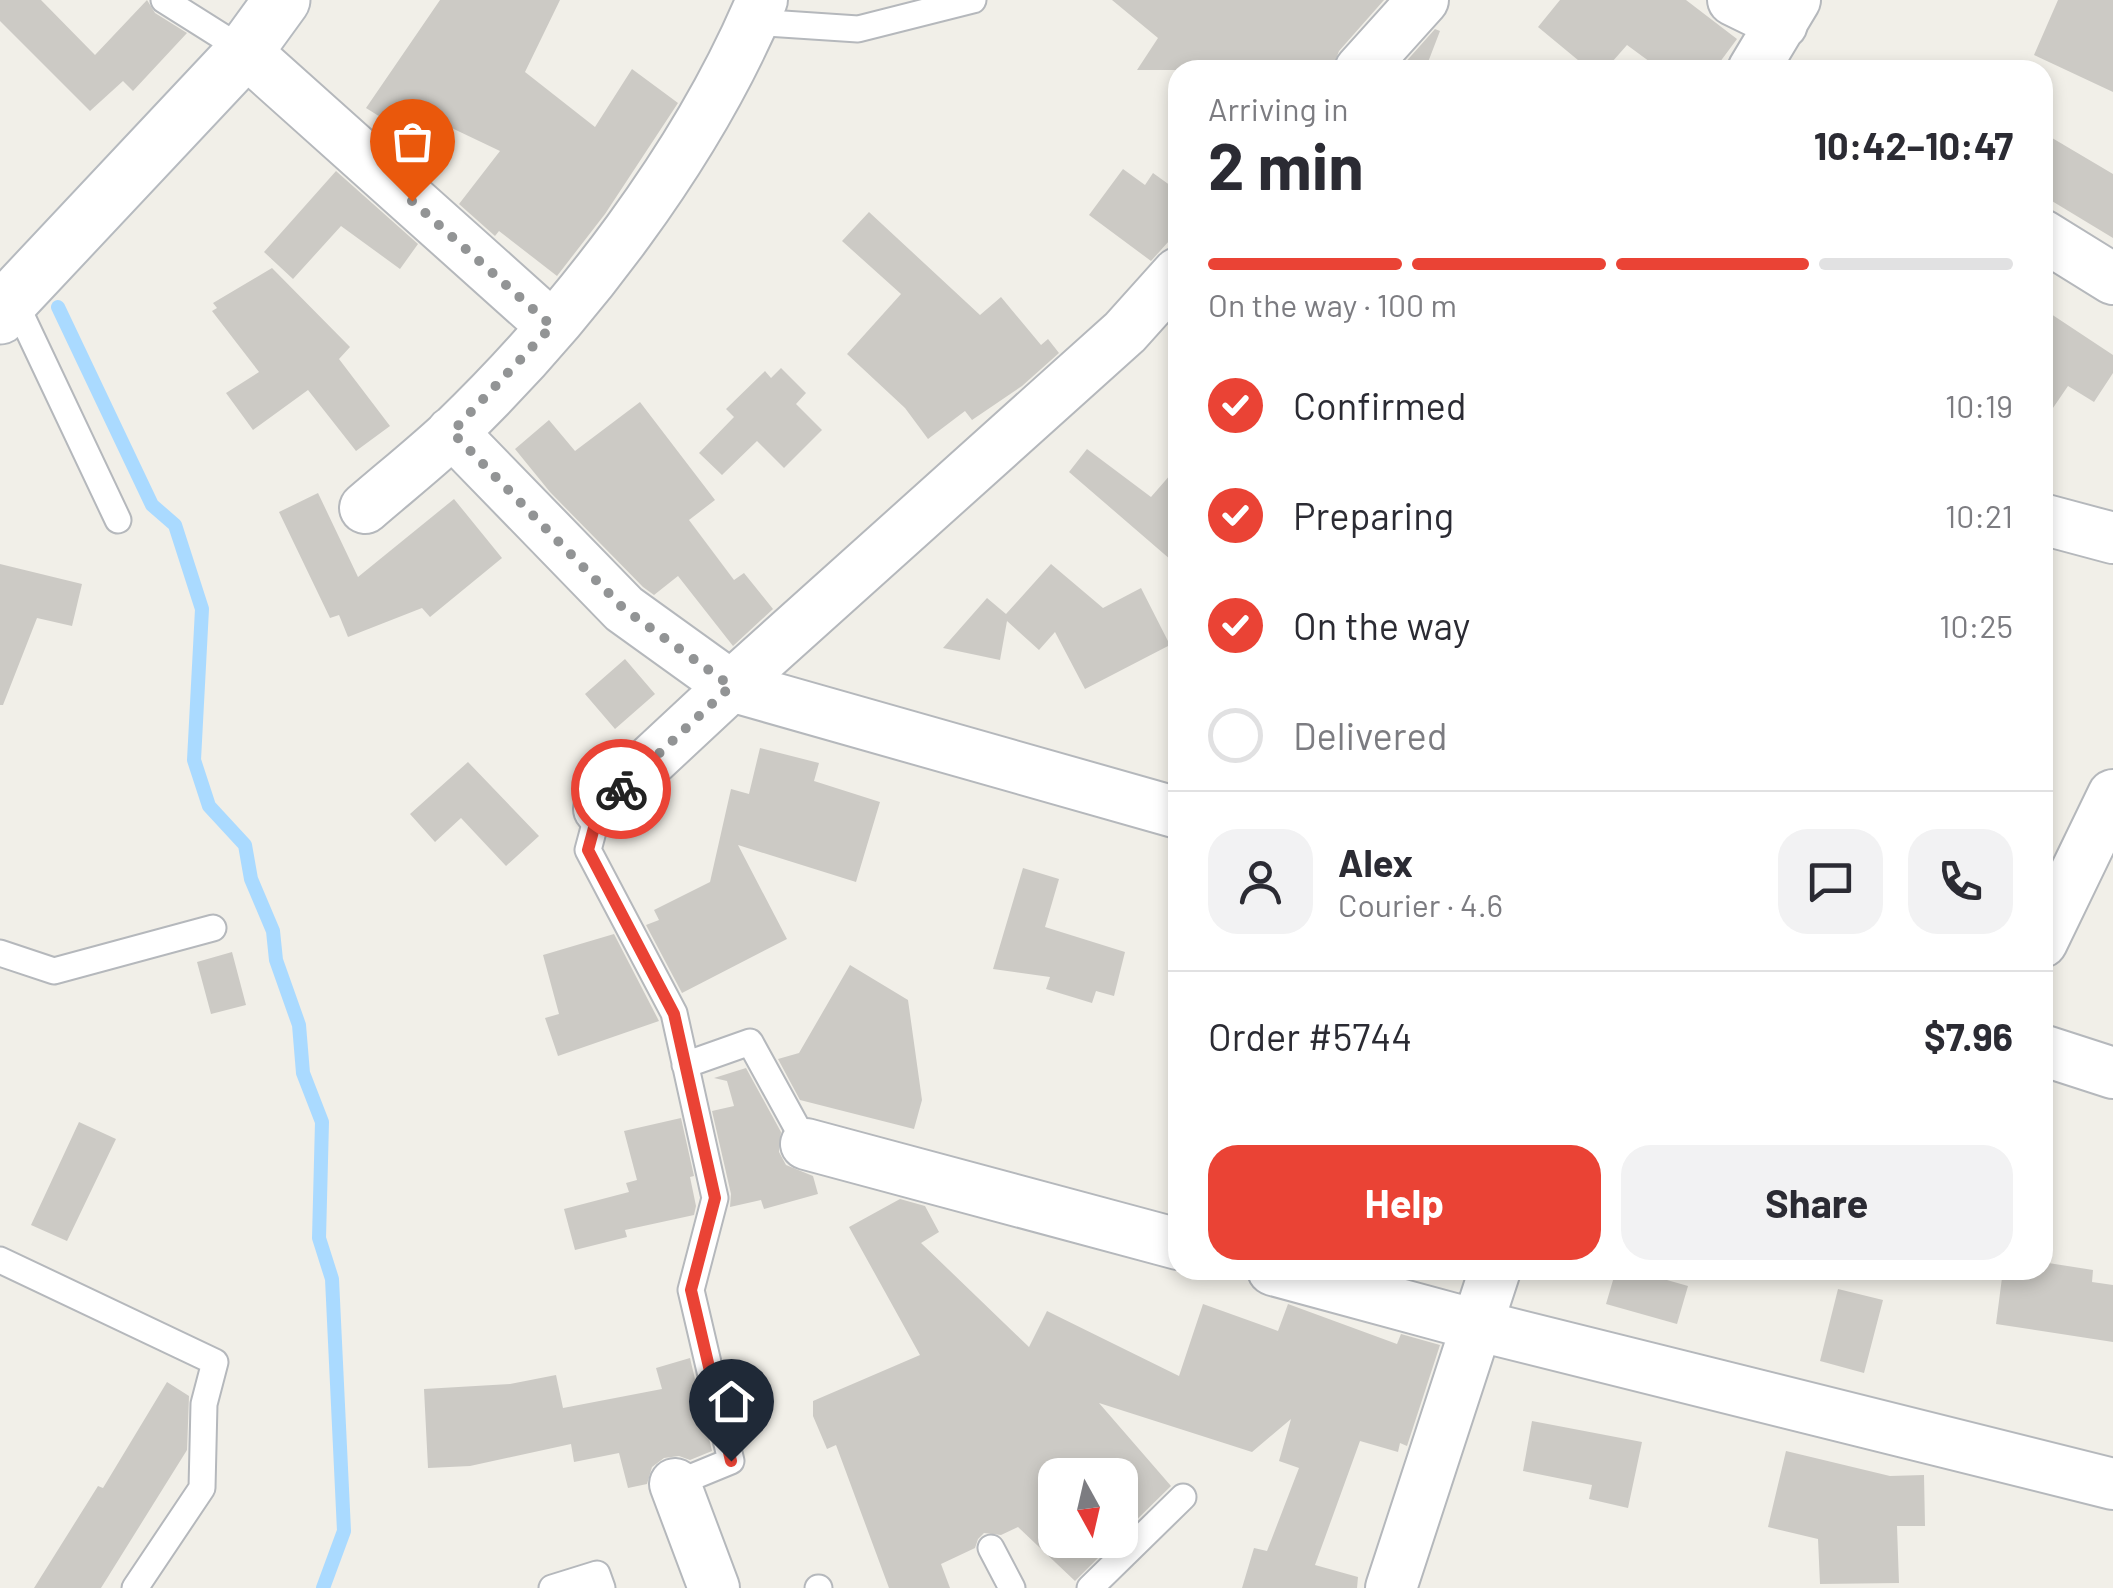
<!DOCTYPE html>
<html lang="en">
<head>
<meta charset="utf-8">
<style>
  :root { --surface:#fff; --page:#f2f2f3; --text:#2b2b33; --muted:#7c7c81; --line:#e1e1e2; --accent:#ea4335 }
  body { margin:0; font-family:Barlow,sans-serif; background:var(--page); color:var(--text); height:100vh; display:flex; flex-direction:column; font-size:38px; white-space:nowrap }
  * { box-sizing:border-box; margin:0 }
  p { font-size:32px; color:var(--muted) }
  .icon { flex:none; width:55px; height:55px; fill:none; stroke:currentColor; stroke-width:2; stroke-linecap:round; stroke-linejoin:round }
  .map { position:relative; flex:1; overflow:hidden }
  .panel { position:absolute; left:1168px; top:60px; width:885px; height:1220px; display:flex; flex-direction:column; background:var(--surface); border-radius:30px; box-shadow:0 5px 15px #0003 }
  .panel>* { flex:none }
  .needle { width:65px; rotate:172deg }
  .fabs { position:absolute; left:1038px; top:1458px; display:grid; gap:20px }
  .fabs a { display:grid; place-items:center; width:100px; height:100px; border-radius:20px; background:var(--surface); box-shadow:0 5px 15px #0003; font-size:50px }
  .pin { position:absolute; display:grid; place-items:center; width:85px; height:85px; color:#fff; margin:-102px -42px; border-radius:50% 50% 50% 0; rotate:-45deg; box-shadow:0 0 10px #0007 }
  .pin .icon { rotate:45deg }
  .courier { position:absolute; display:grid; place-items:center; width:100px; height:100px; margin:-50px; border:8px solid #ea4335; border-radius:50%; background:#fff; color:#222; box-shadow:0 2px 12px #0007 }
  .overview em { font-style:normal; font-weight:700 }
  .overview div { display:flex; flex-direction:column-reverse }
  .overview { display:flex; align-items:center; justify-content:space-between; height:170px; padding:0 40px }
  h1 { font-size:65px; font-weight:700; line-height:75px }
  .bar { display:grid; grid-template-columns:repeat(4,1fr); gap:15px 10px; align-content:center; height:120px; padding:0 40px }
  .bar i { height:12px; border-radius:8px; background:var(--line) }
  .bar .on { background:var(--accent) }
  .bar p { grid-column:span 4 }
  .line { display:flex; align-items:center; gap:25px; padding:0 40px; border-top:2px solid var(--line) }
  .line div { flex:1 }
  .round { display:grid; place-items:center; flex:none; width:105px; height:105px; border-radius:30px; background:var(--page) }
  ol { padding:0 40px; list-style:none }
  li { display:flex; align-items:center; gap:30px; height:110px }
  li p { margin-inline-start:auto }
  li .icon { padding:10px; border-radius:50%; background:var(--accent); color:#fff; stroke-width:4 }
  li:last-child { color:var(--muted) }
  li i { width:55px; height:55px; border:5px solid var(--line); border-radius:50% }
  .button { display:flex; gap:20px; margin-top:auto; padding:20px 40px }
  .button a { flex:1; height:115px; border-radius:30px; background:var(--accent); color:#fff; font-size:40px; font-weight:700; line-height:115px; text-align:center }
  .button a+a { background:var(--page); color:var(--text) }
  .map>svg:first-child { display:block }
  .lines { fill:none; stroke-linecap:round; stroke-linejoin:round }
  .stream { stroke:#aadaff; stroke-width:14 }
  .building { fill:#cccac5 }
  .lane-casing { stroke:#b5b8bc; stroke-width:29 }
  .street-casing { stroke:#b5b8bc; stroke-width:54 }
  .secondary-casing { stroke:#b6babf; stroke-width:59 }
  .lane { stroke:#fff; stroke-width:25 }
  .street { stroke:#fff; stroke-width:50 }
  .secondary { stroke:#fff; stroke-width:55 }
  .done { stroke:#929495; stroke-width:10; stroke-dasharray:0 18 }
  .route { stroke:#ea4335; stroke-width:12 }
</style>
</head>
<body>
<div class="map">
<svg width="2113" height="1588" viewBox="0 0 2113 1588">
  <rect width="100%" height="100%" fill="#f1efe8"/>
  <g class="lines">
    <path class="stream" d="M58 307 152 505 175 525 202 609 194 760 209 806 245 845 251 879 273 931 276 960 299 1025 303 1073 322 1122 319 1238 332 1279 344 1531 323 1588"/>
  </g>
  <path class="building" d="M0 0H41L95 55 147 0 155 13 187 33 133 91 123 81 90 111 0 21Z
    M440 0H560L525 72 595 127 632 69 678 103 605 214 557 276 499 231 495 236 459 204 500 151 416 111 393 145 374 128 382 118 366 108Z
    M1112 0H1384L1339 51 1332 70H1137L1158 38Z
    M1560 0H1686L1737 39 1714 70H1661L1627 45 1605 70H1590L1538 27Z
    M2058 0H2113V92L2034 55Z
    M1435 29 1440 31 1425 70 1403 65Z
    M2042 132 2113 174V238L2042 195Z
    M1123 169 1145 185 1153 173 1178 191V231L1151 261 1089 215Z
    M336 171 418 244 400 269 341 226 293 279 264 252Z
    M869 212 980 315 1001 297 1041 345 1048 339 1059 353 1022 386 972 420 965 411 928 439 905 408 847 354 901 294 842 241Z
    M272 268 350 347 339 359 390 426 356 451 308 390 253 430 226 393 259 372 212 311 217 308 213 303Z
    M2042 308 2113 355V373L2094 402 2068 386 2042 424Z
    M781 368 806 393 796 404 822 430 784 468 757 441 722 475 699 453 734 417 726 409 765 371 771 378Z
    M640 402 715 500 689 520 734 580 744 573 773 609 733 646 678 576 654 595 643 587 550 492 515 449 549 420 575 451Z
    M1087 449 1151 497 1178 466V566L1069 472Z
    M318 493 358 577 454 499 502 558 430 617 422 608 348 637 339 615 330 618 279 512Z
    M0 564 82 584 72 626 37 618 3 705H0Z
    M1051 564 1103 608 1141 588 1170 645 1085 689 1055 632 1039 650 1007 621 1000 660 943 648 987 598 1006 614Z
    M625 659 655 694 615 729 585 694Z
    M760 748 819 763 814 781 880 802 856 882 738 845 787 939 682 993 646 925 659 920 654 910 710 882 731 789 749 794Z
    M468 762 539 836 506 866 461 818 435 842 410 814Z
    M1023 868 1059 879 1045 927 1125 952 1114 996 1096 991 1092 1003 1046 989 1050 977 993 969Z
    M614 934 659 1021 558 1056 545 1018 559 1014 543 955Z
    M232 952 246 1005 211 1014 197 962Z
    M850 965 908 1000 922 1100 914 1129 800 1100 778 1059 799 1053Z
    M746 1068 781 1132 779 1152 786 1165 813 1176 818 1194 764 1209 761 1200 730 1207 731 1194 712 1111 734 1106 727 1081 714 1078Z
    M681 1118 694 1176 690 1177 696 1206 694 1215 625 1230 627 1237 575 1250 564 1209 629 1192 626 1183 637 1180 624 1131Z
    M79 1122 116 1139 67 1241 31 1225Z
    M900 1199 925 1206 939 1232 921 1243 1029 1347 1047 1311 1179 1376 1203 1304 1278 1331 1288 1304 1397 1344 1401 1334 1440 1345 1407 1446 1400 1443 1398 1452 1360 1441 1315 1565 1358 1577 1357 1588H1242L1254 1548 1267 1551 1299 1468 1279 1461 1291 1419 1252 1452 1099 1403 1171 1486 1120 1536V1475H1055V1540H1116L1075 1581 1018 1527 1001 1535 984 1533 978 1539 975 1548 941 1564 950 1588H889L836 1445 827 1449 813 1416V1401L920 1355 849 1227Z
    M2042 1262 2093 1270 2092 1282 2113 1285V1342L1996 1324 2003 1270H2042Z
    M1616 1270H1632L1688 1286 1677 1324 1606 1304Z
    M1838 1289 1883 1300 1864 1373 1820 1361Z
    M690 1358 712 1451 690 1460 679 1456 664 1458 652 1467 647 1484 628 1488 619 1453 574 1462 571 1444 470 1466 428 1468 424 1389 510 1384 556 1375 563 1408 662 1389 656 1368Z
    M167 1382 189 1396 187 1450 101 1588H34L98 1486 103 1488Z
    M1532 1421 1642 1442 1628 1508 1589 1499 1592 1485 1523 1471Z
    M1786 1451 1890 1476 1924 1475 1925 1526H1897L1899 1583 1820 1584 1818 1539 1768 1527Z"/>
  <g class="lines">
    <g class="lane-casing">
      <path id="lane" d="M164 0 245 51
        M753 22 858 29 973 0
        M13 298 118 520
        M599 809 588 850 674 1013 715 1198 691 1290 731 1461 675 1484
        M0 953 54 971 213 928
        M685 1065 750 1042 806 1144
        M0 1260 215 1362 204 1404 202 1488 135 1588
        M991 1548 1012 1588
        M552 1588 597 1574 602 1588
        M818 1588H819
        M1090 1588 1183 1497"/>
    </g>
    <g class="street-casing">
      <path id="street" d="M1733 0 1782 24
        M245 51 552 326
        M1360 70 1423 0
        M1753 70 1795 0
        M2042 235 2113 279
        M452 432 624 609 731 686 1178 813
        M365 508C394 483 424 459 452 433 574 316 697 156 762 0
        M2042 519 2113 538
        M599 809 731 686 1125 332 1178 273
        M2042 942 2113 795
        M2042 1050 2113 1073
        M806 1144 1178 1244
        M1273 1270 1476 1325 2113 1484
        M675 1484 714 1588
        M1391 1588 1495 1270"/>
    </g>
    <g class="secondary-casing">
      <path id="secondary" d="M0 316 13 298 245 51 282 0"/>
    </g>
    <use href="#lane" class="lane"/>
    <use href="#street" class="street"/>
    <use href="#secondary" class="secondary"/>
  </g>
  <g class="lines">
    <path class="done" d="M412 201 552 326 452 432 624 609 731 686 621 789"/>
    <path class="route" d="M621 789 599 809 588 850 674 1014 715 1198 691 1290 731 1461"/>
  </g>
</svg>
<div class="fabs">
<a><svg class="needle" viewBox="-14 -14 28 28"><path d="M0-13l5 13h-10z" fill="#e53935"/><path d="M0 13l5-13h-10z" fill="#7c7c81"/></svg></a>
</div>
<div class="pin" style="left:412px;top:201px;background:#ea580c"><svg class="icon" aria-label="bag" viewBox="0 0 24 24"><path d="M5 8h14l-1 12H6zM9 8a3 3 0 0 1 6 0"/></svg></div>
<div class="pin" style="left:731px;top:1461px;background:#1f2937"><svg class="icon" aria-label="home" viewBox="0 0 24 24"><path d="M3 11l9-7 9 7M6 9v11h12V9"/></svg></div>
<div class="courier" style="left:621px;top:789px"><svg class="icon" aria-label="bike" viewBox="0 0 24 24"><circle cx="6" cy="16" r="4"/><circle cx="18" cy="16" r="4"/><path d="M6 16l4-8h5l3 8M10 8l3 8H6M13 5h3"/></svg></div>
<section class="panel">
<div class="overview"><div><h1>2 min</h1><p>Arriving in</p></div><em>10:42–10:47</em></div>
<div class="bar"><i class="on"></i><i class="on"></i><i class="on"></i><i></i><p>On the way · 100 m</p></div>
<ol>
<li><svg class="icon" aria-label="check" viewBox="0 0 24 24"><path d="M5 12l5 5 9-10"/></svg>Confirmed<p>10:19</p></li>
<li><svg class="icon" aria-label="check" viewBox="0 0 24 24"><path d="M5 12l5 5 9-10"/></svg>Preparing<p>10:21</p></li>
<li><svg class="icon" aria-label="check" viewBox="0 0 24 24"><path d="M5 12l5 5 9-10"/></svg>On the way<p>10:25</p></li>
<li><i></i>Delivered</li>
</ol>
<div class="line" style="height:180px"><a class="round"><svg class="icon" aria-label="person" viewBox="0 0 24 24"><circle cx="12" cy="8" r="4"/><path d="M4 21q1-7 8-7t8 7"/></svg></a><div><b>Alex</b><p>Courier · 4.6</p></div><a class="round"><svg class="icon" aria-label="chat" viewBox="0 0 24 24"><path d="M4 5h16v11H9l-5 4z"/></svg></a><a class="round"><svg class="icon" aria-label="phone" viewBox="0 0 24 24"><path d="M5 4h4l2 5-3 2q2 4 5 5l2-3 5 2v4C11 20 4 13 5 4z"/></svg></a></div>
<div class="line" style="height:130px"><div>Order #5744</div><b>$7.96</b></div>
<div class="button"><a>Help</a><a>Share</a></div>
</section>
</div>
</body>
</html>
